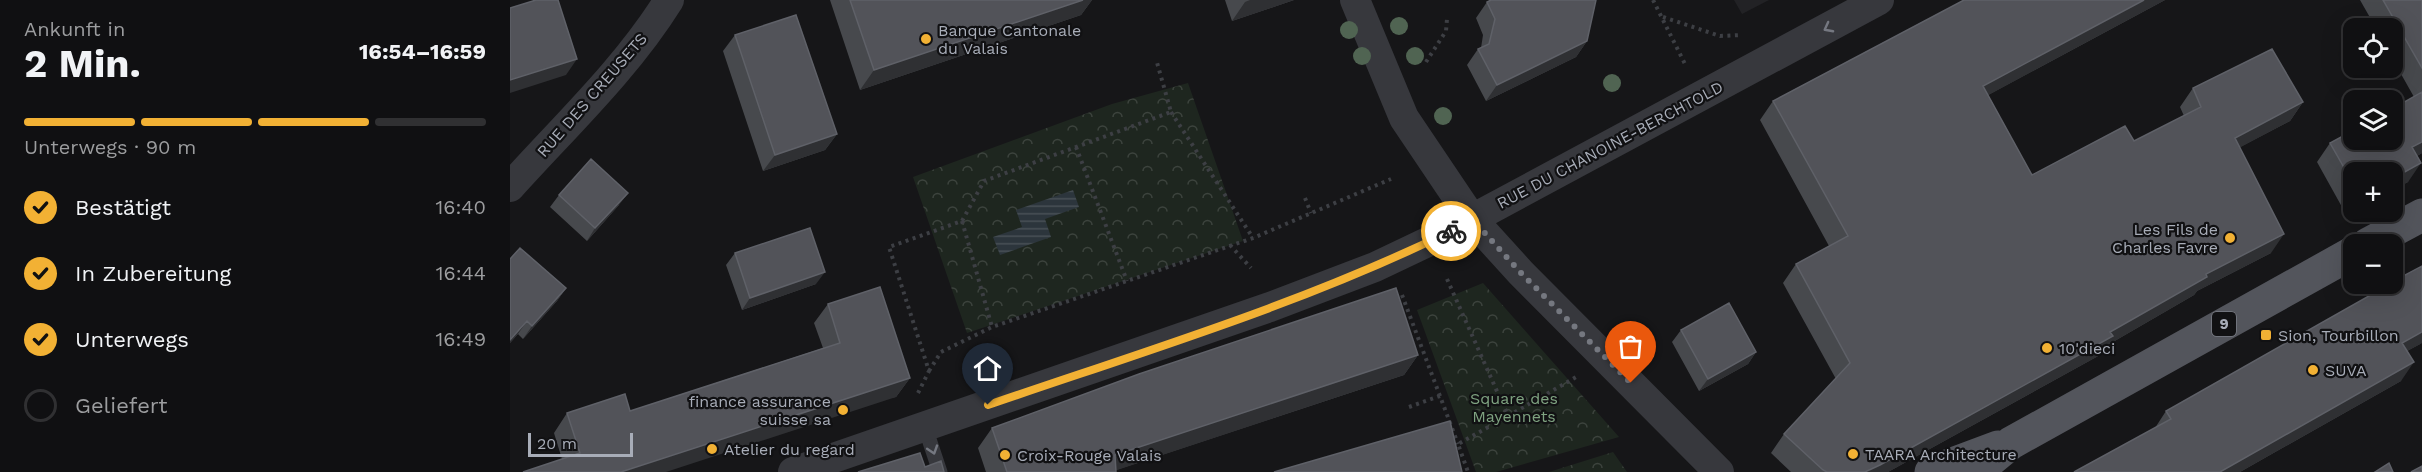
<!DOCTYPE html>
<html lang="de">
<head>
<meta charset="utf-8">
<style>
  :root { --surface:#101012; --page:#1e1e20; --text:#f1f3f6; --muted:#9c9d9f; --line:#303032; --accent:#f2b134 }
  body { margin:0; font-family:"Work Sans",sans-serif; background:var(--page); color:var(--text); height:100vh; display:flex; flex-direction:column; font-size:22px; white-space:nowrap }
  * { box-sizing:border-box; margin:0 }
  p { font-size:20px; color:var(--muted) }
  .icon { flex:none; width:33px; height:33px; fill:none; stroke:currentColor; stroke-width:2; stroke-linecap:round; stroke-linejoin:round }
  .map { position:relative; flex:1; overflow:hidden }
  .drawer { display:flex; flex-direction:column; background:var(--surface); width:510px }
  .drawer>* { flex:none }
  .tools { position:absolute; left:1833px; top:18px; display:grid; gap:12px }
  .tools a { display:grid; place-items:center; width:60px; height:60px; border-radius:12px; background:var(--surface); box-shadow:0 6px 24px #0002,0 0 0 2px var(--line); font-size:30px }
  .scale { position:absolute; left:18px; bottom:15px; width:105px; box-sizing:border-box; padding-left:6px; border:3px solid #a8adb8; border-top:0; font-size:16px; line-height:21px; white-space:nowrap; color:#a8adb8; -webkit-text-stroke:4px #111113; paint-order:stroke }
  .pin { position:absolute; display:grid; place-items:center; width:51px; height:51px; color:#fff; margin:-62px -26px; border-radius:50% 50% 50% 0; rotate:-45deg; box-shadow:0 0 6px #0007 }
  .pin .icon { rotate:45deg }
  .courier { position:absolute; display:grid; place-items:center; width:60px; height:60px; margin:-30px; border:4px solid #f2b134; border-radius:50%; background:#fff; color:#222; box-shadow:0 2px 8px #0007 }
  .headline em { font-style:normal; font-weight:700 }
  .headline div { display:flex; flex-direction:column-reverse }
  .headline { display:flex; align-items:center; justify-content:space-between; height:102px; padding:0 24px }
  h1 { font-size:39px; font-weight:700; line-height:45px }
  .bar { display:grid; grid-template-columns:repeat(4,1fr); gap:9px 6px; align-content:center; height:72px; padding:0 24px }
  .bar i { height:8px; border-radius:4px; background:var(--line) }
  .bar .active { background:var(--accent) }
  .bar p { grid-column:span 4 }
  ol { padding:0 24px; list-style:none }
  li { display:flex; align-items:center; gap:18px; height:66px }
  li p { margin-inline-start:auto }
  li .icon { padding:6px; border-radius:50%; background:var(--accent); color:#111; stroke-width:4 }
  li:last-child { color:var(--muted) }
  li i { width:33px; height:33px; border:3px solid var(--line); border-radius:50% }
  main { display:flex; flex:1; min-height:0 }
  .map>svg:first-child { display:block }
  .built { fill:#222225 }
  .park { fill:url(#park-crowns) }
  .water { fill:url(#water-rules) }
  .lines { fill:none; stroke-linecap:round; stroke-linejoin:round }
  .path { stroke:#3d3f44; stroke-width:4; stroke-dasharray:3 4.5; stroke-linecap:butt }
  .service { stroke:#37383d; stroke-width:15 }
  .minor { stroke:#37383d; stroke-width:30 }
  .primary { stroke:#53555c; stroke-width:33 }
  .tree { fill:#506452 }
  .wall { fill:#47494d }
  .shaded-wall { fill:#2f3033 }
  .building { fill:#525359; stroke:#5f6168; stroke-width:1.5 }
  .oneway { stroke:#757881 }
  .done { stroke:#757880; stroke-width:6; stroke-dasharray:0 10.8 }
  .route { stroke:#f2b134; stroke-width:8 }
  .poi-dot { fill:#f2b134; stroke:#111113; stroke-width:2 }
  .labels { text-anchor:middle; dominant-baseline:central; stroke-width:4.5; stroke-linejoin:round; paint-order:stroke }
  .shield { fill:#111113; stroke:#7b7e86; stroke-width:1.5 }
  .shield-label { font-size:15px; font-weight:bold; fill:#a8adb8 }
  .poi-label { font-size:16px; fill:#a8adb8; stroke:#111113; text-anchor:start }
  .street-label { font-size:16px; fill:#a8adb8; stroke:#111113 }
  .park-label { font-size:16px; fill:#7fa381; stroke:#111113 }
</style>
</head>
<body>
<main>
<section class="drawer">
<div class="headline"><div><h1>2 Min.</h1><p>Ankunft in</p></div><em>16:54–16:59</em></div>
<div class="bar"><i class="active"></i><i class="active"></i><i class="active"></i><i></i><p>Unterwegs · 90 m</p></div>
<ol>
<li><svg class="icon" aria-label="check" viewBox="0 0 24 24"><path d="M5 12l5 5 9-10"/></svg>Bestätigt<p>16:40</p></li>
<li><svg class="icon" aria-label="check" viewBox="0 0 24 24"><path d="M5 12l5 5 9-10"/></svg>In Zubereitung<p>16:44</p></li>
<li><svg class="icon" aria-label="check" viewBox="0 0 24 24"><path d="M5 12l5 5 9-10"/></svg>Unterwegs<p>16:49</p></li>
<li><i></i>Geliefert</li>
</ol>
</section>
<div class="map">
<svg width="1912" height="472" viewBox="0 0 1912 472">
  <defs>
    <pattern id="park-crowns" width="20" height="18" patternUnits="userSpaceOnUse" patternTransform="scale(1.5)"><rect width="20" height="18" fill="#1e261f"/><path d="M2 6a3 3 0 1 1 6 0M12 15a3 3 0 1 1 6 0" fill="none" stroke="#3c433d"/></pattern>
    <pattern id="water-rules" width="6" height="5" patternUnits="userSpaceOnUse" patternTransform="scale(1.5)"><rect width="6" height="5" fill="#2c353c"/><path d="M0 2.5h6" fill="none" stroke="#485056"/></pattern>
  </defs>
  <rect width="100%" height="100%" fill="#161618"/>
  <path class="built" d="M1224 0H1259L1232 14Z"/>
  <path class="park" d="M678 83 733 241 457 333 403 177 602 104Z
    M973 283 1109 437 986 472H966L907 310Z
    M1103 452 1117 472H1039Z"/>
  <path class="water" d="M563 190 569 207 535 219 541 237 490 255 483 237 512 227 506 210Z"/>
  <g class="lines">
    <path class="path" d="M1143 0 1176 66
      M1153 17 1210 36 1231 35
      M916 62 936 31 937 19
      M661 112 743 238
      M566 147 617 281
      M795 198 801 213
      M452 221 482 327
      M720 245 741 268
      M937 279 998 416 948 444 958 472
      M892 295 948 444
      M419 371 431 352 482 327 743 238 881 179
      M408 393 419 371 379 247 452 221 474 181 661 112 646 59
      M899 407 930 396
      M998 416 1068 376"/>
    <path class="service" d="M415 427 430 472"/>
    <path class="minor" d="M845 0 894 118 962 219 1011 273 1209 472
      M0 187C54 127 116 69 159 0
      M283 472 760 307 865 267 949 227 962 219 1369 0"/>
    <path class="primary" d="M1858 244 1912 215
      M1421 472 1488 447
      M1466 472 1501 443 1844 252"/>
  </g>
  <g class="tree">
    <circle cx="889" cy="26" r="9"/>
    <circle cx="839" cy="30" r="9"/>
    <circle cx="852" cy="56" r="9"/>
    <circle cx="905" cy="56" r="9"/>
    <circle cx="1102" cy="83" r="9"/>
    <circle cx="933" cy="116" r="9"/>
  </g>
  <path class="wall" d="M320 0H582L571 15 350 90Z
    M715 0H784L722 21Z
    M1454 0H1655L1478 95 1522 175 1624 141 1674 116 1670 107 1683 88 1793 102 1780 121 1730 147 1761 253 1687 291 1684 295 1596 346 1590 355 1378 472H1281L1261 453 1274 434 1326 379 1273 283 1286 264 1319 246 1250 120 1263 101Z
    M1850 0H1912V153L1907 156 1898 182 1882 190V172H1844V212L1837 216 1807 162 1820 143 1904 97 1882 58V28H1866Z
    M977 2 1077 41 1066 57 976 101 957 65 968 49 971 48 973 35 966 18Z
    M225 35 327 134 315 150 253 171 213 51Z
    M49 195 109 205 77 241 40 207Z
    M225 253 306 284 232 310 216 265Z
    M0 259 56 288 47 301 13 339 8 334 0 343Z
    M318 304 400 378 386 397 52 459 44 433 57 413 120 411 313 348 304 323Z
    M1171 330 1246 352 1238 364 1189 391 1162 342Z
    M1912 343 1897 351 1891 381 1730 472H1564L1645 428 1656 411Z
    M908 355 894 375 606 470V472H476L468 448 482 428Z"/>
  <path class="shaded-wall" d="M573 0H582L571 15 350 90 364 70Z
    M740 0H784L722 21 735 2Z
    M1634 0H1655L1460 105 1473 86Z
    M1077 41 1066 57 976 101 987 85Z
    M67 59 56 75 0 93V80Z
    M1793 102 1780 121 1712 157 1725 138Z
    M327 134 315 150 253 171 265 155Z
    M1912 142V153L1889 166 1902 147Z
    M1911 163 1898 182 1882 190V179Z
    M118 193 109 205 77 241 85 228Z
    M1844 206V212L1837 216Z
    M1774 234 1761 253 1687 291 1684 295 1596 346 1590 355 1378 472H1355L1600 332 1696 274Z
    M315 272 306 284 232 310 240 298Z
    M56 288 47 301 13 339 22 326Z
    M17 321 8 334 0 343V340Z
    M1912 332V343L1879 361 1892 343Z
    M1246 352 1238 364 1189 391 1198 379Z
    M908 355 894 375 601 472 605 455Z
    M1904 362 1891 381 1730 472H1710Z
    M400 378 386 397 156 472H111Z"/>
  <path class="building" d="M26 0H48L67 59 0 80V8Z
    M340 0H573L364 70Z
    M981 0H1086L1077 41 987 85 968 49 979 44 985 19 977 2Z
    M1454 0H1634L1473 86 1522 175 1615 126 1624 141 1691 107 1683 88 1762 49 1793 102 1725 138 1774 234 1696 274 1697 277 1600 332 1603 336 1370 465 1355 472H1317L1313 470 1274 434 1340 363 1286 264 1338 236 1263 101Z
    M1873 0H1912V68Z
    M286 15 327 134 265 155 225 35Z
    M1912 92V142L1902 147 1911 163 1882 179V172H1844V185L1820 143 1844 130V140H1882V109Z
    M81 159 118 193 85 228 49 195Z
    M300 228 315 272 240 298 225 253Z
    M10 248 56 288 22 326 17 321 0 340V259Z
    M1912 266V332L1892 343 1904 362 1710 472H1564L1661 419 1656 411 1880 284H1882V282Z
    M370 287 400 378 111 472H13L70 453 57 413 115 394 120 411 330 343 318 304Z
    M886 288 908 355 605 455 606 472H497L482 428 629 374Z
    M1219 303 1246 352 1198 379 1171 330Z
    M940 421 952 472H764Z
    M410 453 415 467 431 461 434 472H348Z
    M1879 463 1883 472H1865Z
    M1912 466V472H1901Z"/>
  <defs><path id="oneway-chevron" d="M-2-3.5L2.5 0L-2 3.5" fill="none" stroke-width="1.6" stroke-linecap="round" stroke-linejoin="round" transform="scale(1.5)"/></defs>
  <g class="oneway">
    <use href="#oneway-chevron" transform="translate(1318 28) rotate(152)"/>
    <use href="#oneway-chevron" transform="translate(423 450) rotate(72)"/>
  </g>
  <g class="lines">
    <path class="done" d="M941 231 962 219 1011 273 1121 383"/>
    <path class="route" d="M478 405C632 352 795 303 941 231"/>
  </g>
  <g class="poi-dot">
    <circle cx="416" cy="39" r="6"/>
    <circle cx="1720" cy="238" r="6"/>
    <rect x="1750" y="329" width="12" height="12" rx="3"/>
    <circle cx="1537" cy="348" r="6"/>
    <circle cx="1803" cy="370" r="6"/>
    <circle cx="333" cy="410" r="6"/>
    <circle cx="202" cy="449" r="6"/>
    <circle cx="1343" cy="454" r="6"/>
    <circle cx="495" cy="455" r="6"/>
  </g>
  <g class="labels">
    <rect class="shield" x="1702" y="312" width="24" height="24" rx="4.5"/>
    <g class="shield-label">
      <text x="1714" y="324">9</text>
    </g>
    <g class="poi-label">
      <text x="428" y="30">Banque Cantonale<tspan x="428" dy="18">du Valais</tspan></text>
      <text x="1708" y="229" text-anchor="end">Les Fils de<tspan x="1708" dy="18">Charles Favre</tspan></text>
      <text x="1768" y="335">Sion, Tourbillon</text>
      <text x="1549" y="348">10'dieci</text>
      <text x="1815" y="370">SUVA</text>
      <text x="321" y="401" text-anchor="end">finance assurance<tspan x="321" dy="18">suisse sa</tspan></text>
      <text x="214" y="449">Atelier du regard</text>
      <text x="1355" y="454">TAARA Architecture</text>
      <text x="507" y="455">Croix-Rouge Valais</text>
    </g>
    <g class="street-label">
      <text transform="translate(82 95) rotate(-49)">RUE DES CREUSETS</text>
      <text transform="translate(1100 145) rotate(-28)">RUE DU CHANOINE-BERCHTOLD</text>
    </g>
    <g class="park-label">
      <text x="1004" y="398">Square des<tspan x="1004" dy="18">Mayennets</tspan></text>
    </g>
  </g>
</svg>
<div class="tools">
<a><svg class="icon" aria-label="locate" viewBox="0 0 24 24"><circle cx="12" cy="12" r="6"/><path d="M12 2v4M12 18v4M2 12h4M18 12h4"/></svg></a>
<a><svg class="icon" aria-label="layers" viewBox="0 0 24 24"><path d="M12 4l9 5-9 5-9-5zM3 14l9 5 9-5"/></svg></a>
<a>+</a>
<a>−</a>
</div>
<div class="scale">20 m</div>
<div class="pin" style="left:1121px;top:383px;background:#ea580c"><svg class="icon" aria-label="bag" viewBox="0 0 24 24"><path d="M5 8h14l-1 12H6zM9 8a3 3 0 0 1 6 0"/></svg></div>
<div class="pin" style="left:478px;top:405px;background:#1f2937"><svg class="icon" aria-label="home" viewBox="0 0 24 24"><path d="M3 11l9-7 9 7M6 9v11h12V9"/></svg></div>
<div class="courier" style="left:941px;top:231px"><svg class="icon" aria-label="bike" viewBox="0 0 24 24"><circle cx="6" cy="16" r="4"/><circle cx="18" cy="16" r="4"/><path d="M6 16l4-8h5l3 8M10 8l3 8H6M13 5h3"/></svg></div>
</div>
</main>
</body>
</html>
